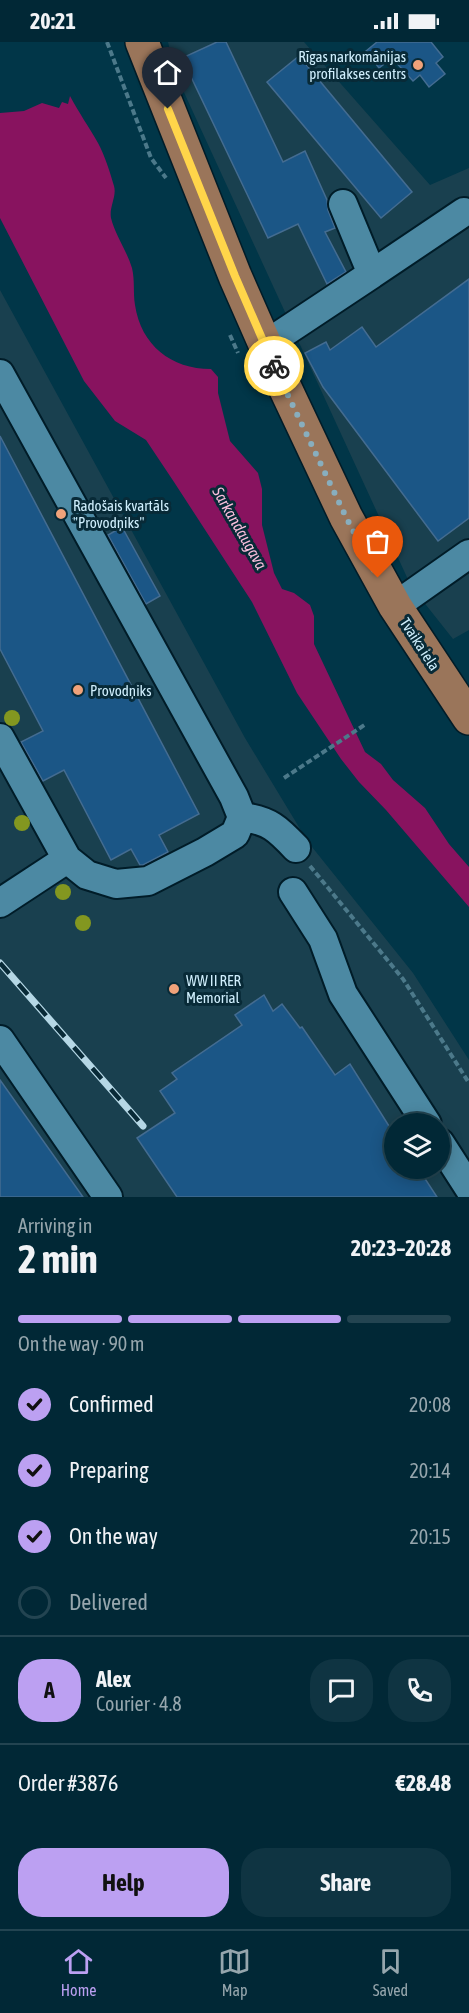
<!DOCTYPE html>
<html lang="en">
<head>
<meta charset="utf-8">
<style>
  :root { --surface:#012836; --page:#0f3442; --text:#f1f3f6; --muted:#96a6ad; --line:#234451; --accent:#bca0f2 }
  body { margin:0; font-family:"Asap Condensed",sans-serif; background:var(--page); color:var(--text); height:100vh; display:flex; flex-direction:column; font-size:22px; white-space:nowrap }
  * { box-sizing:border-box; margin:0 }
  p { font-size:20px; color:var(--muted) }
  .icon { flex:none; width:33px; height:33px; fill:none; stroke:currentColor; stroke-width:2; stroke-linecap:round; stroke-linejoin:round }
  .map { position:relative; height:1155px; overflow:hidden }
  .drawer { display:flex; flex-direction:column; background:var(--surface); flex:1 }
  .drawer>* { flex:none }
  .buttons { position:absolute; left:384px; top:1071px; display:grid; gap:12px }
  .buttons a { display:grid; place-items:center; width:66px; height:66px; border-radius:50%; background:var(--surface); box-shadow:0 3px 15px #0003,0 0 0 2px var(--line); font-size:30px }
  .pin { position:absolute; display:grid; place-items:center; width:51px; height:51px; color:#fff; margin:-62px -26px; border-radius:50% 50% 50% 0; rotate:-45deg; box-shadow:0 0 6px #0007 }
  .pin .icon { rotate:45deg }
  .courier { position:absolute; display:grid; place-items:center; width:60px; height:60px; margin:-30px; border:4px solid #ffd54a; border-radius:50%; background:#fff; color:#222; box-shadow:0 2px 8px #0007 }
  .overview em { font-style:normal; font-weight:700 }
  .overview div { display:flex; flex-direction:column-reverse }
  .overview { display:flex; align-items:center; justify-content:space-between; height:102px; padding:0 18px }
  h1 { font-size:39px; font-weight:700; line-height:45px }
  .bar { display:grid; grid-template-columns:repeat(4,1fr); gap:9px 6px; align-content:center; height:72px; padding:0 18px }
  .bar i { height:8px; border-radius:4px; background:var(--line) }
  .bar .on { background:var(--accent) }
  .bar p { grid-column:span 4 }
  .line { display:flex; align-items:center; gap:15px; padding:0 18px; border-top:2px solid var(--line) }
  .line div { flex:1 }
  .round { display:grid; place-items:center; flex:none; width:63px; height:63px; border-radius:24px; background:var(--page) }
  ol { padding:0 18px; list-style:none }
  li { display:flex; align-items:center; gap:18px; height:66px }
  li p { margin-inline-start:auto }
  li .icon { padding:6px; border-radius:50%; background:var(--accent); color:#111; stroke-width:4 }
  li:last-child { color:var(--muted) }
  li i { width:33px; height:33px; border:3px solid var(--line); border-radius:50% }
  .primary-button { display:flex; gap:12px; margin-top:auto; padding:12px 18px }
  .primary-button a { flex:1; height:69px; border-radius:24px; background:var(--accent); color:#111; font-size:24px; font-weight:700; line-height:69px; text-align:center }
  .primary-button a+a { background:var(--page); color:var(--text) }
  .status { display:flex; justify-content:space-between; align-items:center; height:42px; padding:0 30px; background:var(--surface); direction:ltr }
  .status svg { height:16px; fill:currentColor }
  .dock { display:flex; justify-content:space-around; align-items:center; height:84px; border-top:2px solid var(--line); background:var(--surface); font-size:16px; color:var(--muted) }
  .dock a { display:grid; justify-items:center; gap:3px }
  .dock .on { color:var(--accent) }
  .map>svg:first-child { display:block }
  .built { fill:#19404f; fill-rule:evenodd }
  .water { fill:#88135f }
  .building { fill:#1b5686; stroke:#446c91; stroke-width:1.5 }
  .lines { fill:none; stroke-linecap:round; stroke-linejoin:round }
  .minor-casing { stroke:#001c28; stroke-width:32 }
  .major-casing { stroke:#001c28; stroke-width:36 }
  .path { stroke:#4c798a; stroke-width:4; stroke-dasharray:6 3; stroke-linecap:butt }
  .minor { stroke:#4c89a3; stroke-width:28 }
  .major { stroke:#9a755a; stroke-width:33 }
  .rail-casing { stroke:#b5d7e5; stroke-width:7 }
  .rail { stroke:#082a37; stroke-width:4.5; stroke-dasharray:14; stroke-linecap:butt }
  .tree { fill:#839720 }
  .done { stroke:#88aebe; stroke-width:6; stroke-dasharray:0 10.8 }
  .route { stroke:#ffd54a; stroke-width:8 }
  .poi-dot { fill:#f0a27a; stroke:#082a37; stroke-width:2 }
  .labels { text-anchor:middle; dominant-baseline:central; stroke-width:6; stroke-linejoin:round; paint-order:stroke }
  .poi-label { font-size:15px; fill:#d0effd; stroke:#082a37; text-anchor:start }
  .street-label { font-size:15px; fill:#d0effd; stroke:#082a37 }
  .water-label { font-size:16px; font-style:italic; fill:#fabedc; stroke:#082a37 }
</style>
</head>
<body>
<div class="status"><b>20:21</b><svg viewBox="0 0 49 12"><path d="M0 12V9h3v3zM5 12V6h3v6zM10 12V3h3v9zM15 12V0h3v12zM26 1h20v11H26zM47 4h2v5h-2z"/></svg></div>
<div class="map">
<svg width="469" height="1155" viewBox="0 0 469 1155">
  <rect width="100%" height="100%" fill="#013648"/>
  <path class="built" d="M168 0H304L430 143 469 126V588L453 597 411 544 176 33Z
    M0 248 245 696 308 800 413 931 469 1018V1155H0ZM394 1082H440V1126H394Z"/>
  <path class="water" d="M70 54C79 71 89 85 98 101 105 114 110 130 114 144 117 154 109 165 111 176 115 193 127 209 132 226 135 239 133 250 135 263 141 303 171 327 211 327L218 335V351L230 399 258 431 262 447V483L274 531 282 547 294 551 310 563 314 574V602L365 710 381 722 393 738 425 766 449 802 469 825V865L386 768 359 740 341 717 297 651 252 560 174 440 146 398 115 379 84 339 0 176V71L24 69 42 61 59 66 62 60 68 62Z"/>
  <path class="building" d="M217 0H226L283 120 305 109 327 158 328 168 335 186 325 190 346 230 327 242 298 182 268 196 182 16Z
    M377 0H431L443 15 436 21 445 32 429 45 420 33 413 39 392 16 379 26 366 9Z
    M299 14 412 150 381 176 267 40Z
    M469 237V476L438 499 323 345 305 311 326 300 330 308 362 285 376 305Z
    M0 394 199 772 159 793 168 810 143 823H140L131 807 111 818 64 728 43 739 21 700 43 689 0 607Z
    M122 485 160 554 146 562 108 493Z
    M264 953 273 969 282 962 300 986 302 985 335 1033 350 1022 394 1092V1126H418L437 1155H177L137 1096 175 1071 160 1049 177 1037 172 1031 242 983 235 973Z
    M0 1038 83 1155H0Z"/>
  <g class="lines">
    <g class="minor-casing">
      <path id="minor" d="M372 232 464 170
        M265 303 372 232 343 162
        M0 332 234 755 242 775 235 792 205 810 148 839 116 842 87 833 67 817 0 696
        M395 564 469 512
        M242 775C269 778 278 787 296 806
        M293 850 323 897 343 952 427 1082
        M0 861 67 817
        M0 998 108 1155
        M440 1101 469 1146"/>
    </g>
    <g class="major-casing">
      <path id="major" d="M142 0 235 234 271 316 346 475 395 564 469 676"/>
    </g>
    <path class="path" d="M107 0 151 116 166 136
      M230 293 238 311
      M284 736 366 682
      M310 824 403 937 469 1041"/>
    <use href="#minor" class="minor"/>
    <use href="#major" class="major"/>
    <g class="rail-casing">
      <path id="rail" d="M0 921 143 1084"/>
    </g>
    <use href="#rail" class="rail"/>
  </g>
  <g class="tree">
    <circle cx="12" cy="676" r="8"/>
    <circle cx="22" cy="781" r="8"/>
    <circle cx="63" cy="850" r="8"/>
    <circle cx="83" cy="881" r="8"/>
  </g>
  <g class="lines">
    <path class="done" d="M274 324 346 475 378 536"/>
    <path class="route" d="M168 67 235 234 274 324"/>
  </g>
  <g class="poi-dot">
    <circle cx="418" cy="23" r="6"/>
    <circle cx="61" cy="472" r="6"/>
    <circle cx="78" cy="648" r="6"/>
    <circle cx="174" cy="947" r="6"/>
  </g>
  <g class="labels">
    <g class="poi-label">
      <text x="406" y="14" text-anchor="end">Rīgas narkomānijas<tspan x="406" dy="17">profilakses centrs</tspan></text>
      <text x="73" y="463">Radošais kvartāls<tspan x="73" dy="17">"Provodņiks"</tspan></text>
      <text x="90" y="648">Provodņiks</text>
      <text x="186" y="938">WW II RER<tspan x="186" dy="17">Memorial</tspan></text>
    </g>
    <g class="street-label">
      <text transform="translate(420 602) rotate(57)">Tvaika iela</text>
    </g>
    <g class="water-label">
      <text transform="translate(240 486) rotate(60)">Sarkandaugava</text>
    </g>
  </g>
</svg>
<div class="buttons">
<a><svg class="icon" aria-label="layers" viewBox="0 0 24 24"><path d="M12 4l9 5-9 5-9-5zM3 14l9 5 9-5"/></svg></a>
</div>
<div class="pin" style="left:378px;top:536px;background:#ea580c"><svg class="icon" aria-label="bag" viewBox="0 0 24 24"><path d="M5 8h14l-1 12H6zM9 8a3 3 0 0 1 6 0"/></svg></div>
<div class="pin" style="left:168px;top:67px;background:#1f2937"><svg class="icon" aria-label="home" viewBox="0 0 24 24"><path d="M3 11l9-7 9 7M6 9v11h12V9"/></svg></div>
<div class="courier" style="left:274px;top:324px"><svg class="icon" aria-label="bike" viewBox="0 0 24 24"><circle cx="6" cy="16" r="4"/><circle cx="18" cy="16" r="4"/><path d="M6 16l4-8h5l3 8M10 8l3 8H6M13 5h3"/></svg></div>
</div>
<section class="drawer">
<div class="overview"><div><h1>2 min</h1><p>Arriving in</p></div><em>20:23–20:28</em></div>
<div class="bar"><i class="on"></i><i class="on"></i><i class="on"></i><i></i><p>On the way · 90 m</p></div>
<ol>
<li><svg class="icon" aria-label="check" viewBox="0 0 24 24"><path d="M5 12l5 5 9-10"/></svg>Confirmed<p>20:08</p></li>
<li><svg class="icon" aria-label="check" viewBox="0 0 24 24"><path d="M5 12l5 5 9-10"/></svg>Preparing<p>20:14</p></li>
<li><svg class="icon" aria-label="check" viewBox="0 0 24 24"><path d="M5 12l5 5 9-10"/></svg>On the way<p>20:15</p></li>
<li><i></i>Delivered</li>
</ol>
<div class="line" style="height:108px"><b class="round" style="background:var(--accent);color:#111">A</b><div><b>Alex</b><p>Courier · 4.8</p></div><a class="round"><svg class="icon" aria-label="chat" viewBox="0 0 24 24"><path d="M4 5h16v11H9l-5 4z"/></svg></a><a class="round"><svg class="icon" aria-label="phone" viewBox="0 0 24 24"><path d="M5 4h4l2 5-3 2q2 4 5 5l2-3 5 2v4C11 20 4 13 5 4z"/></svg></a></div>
<div class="line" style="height:78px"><div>Order #3876</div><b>€28.48</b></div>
<div class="primary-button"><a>Help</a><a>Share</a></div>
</section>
<nav class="dock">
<a class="on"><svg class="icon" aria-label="home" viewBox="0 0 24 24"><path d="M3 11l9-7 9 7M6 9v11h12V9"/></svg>Home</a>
<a><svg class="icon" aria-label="map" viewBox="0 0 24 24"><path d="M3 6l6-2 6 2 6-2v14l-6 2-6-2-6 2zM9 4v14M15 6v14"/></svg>Map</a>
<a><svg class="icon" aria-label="saved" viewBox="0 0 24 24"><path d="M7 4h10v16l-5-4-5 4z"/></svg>Saved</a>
</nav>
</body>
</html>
